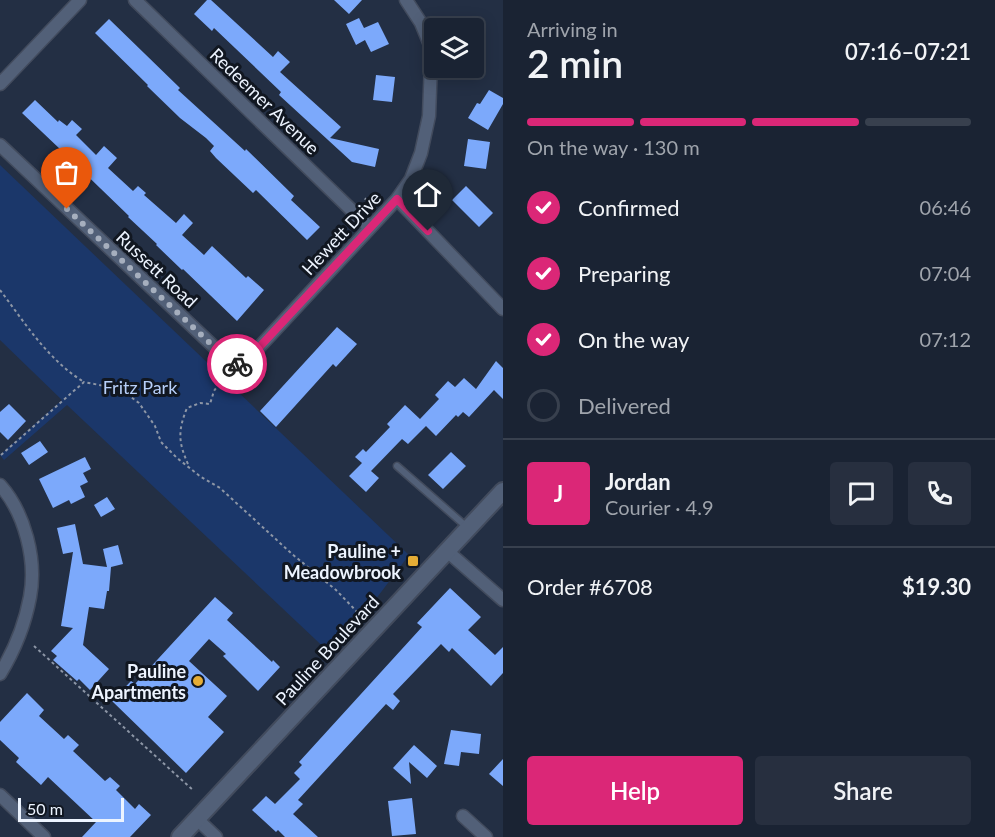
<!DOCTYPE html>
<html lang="en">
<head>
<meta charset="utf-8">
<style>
  :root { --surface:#1a2333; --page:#272f3f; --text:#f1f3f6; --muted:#9fa4ac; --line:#38404e; --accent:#db2777 }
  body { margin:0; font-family:Lato,sans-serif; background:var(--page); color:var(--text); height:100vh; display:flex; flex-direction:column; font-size:22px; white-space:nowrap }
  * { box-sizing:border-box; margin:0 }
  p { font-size:20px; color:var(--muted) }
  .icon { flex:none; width:33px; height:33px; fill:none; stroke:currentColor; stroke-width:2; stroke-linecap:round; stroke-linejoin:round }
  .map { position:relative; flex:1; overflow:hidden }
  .drawer { display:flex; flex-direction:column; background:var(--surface); width:492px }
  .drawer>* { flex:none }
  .controls { position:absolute; left:424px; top:18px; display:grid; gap:12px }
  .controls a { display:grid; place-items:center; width:60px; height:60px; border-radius:6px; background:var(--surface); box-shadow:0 3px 15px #0003,0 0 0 2px var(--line); font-size:30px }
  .scale { position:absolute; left:18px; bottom:15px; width:106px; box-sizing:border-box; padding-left:6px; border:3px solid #edf4ff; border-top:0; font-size:16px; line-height:21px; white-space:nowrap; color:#edf4ff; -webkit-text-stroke:4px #111721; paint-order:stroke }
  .pin { position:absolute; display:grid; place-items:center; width:51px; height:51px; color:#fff; margin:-62px -26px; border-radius:50% 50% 50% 0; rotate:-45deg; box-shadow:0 0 6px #0007 }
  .pin .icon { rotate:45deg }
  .courier { position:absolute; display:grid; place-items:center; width:60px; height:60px; margin:-30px; border:4px solid #db2777; border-radius:50%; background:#fff; color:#222; box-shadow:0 2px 8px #0007 }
  .headline em { font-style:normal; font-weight:600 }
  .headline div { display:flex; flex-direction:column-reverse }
  .headline { display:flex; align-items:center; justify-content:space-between; height:102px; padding:0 24px }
  h1 { font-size:39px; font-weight:600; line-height:45px }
  .bar { display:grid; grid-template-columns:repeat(4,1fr); gap:9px 6px; align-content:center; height:72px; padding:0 24px }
  .bar i { height:8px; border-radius:4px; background:var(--line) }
  .bar .current { background:var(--accent) }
  .bar p { grid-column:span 4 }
  .line { display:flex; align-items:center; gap:15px; padding:0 24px; border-top:2px solid var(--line) }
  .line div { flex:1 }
  .round { display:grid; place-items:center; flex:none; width:63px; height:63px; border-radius:6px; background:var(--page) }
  ol { padding:0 24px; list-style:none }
  li { display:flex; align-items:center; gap:18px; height:66px }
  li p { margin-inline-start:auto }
  li .icon { padding:6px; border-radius:50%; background:var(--accent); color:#fff; stroke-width:4 }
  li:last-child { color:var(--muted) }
  li i { width:33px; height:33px; border:3px solid var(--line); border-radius:50% }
  .button { display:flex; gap:12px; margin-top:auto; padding:12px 24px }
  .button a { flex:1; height:69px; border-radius:6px; background:var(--accent); color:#fff; font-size:24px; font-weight:600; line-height:69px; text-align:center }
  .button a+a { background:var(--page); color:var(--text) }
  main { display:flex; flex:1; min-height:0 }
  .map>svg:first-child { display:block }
  .green { fill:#1b376a }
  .building { fill:#7ca9fb }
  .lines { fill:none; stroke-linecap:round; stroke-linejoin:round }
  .lane-casing { stroke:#424b5d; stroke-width:9 }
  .street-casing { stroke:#424b5d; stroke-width:15 }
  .secondary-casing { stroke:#424b5d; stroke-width:20 }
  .path { stroke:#8d96a6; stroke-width:2; stroke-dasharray:3 3; stroke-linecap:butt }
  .lane { stroke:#526078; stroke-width:6 }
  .street { stroke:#526078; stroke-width:12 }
  .secondary { stroke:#526078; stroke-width:16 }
  .done { stroke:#a6afbe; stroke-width:6; stroke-dasharray:0 10.8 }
  .route { stroke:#db2777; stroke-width:8 }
  .poi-dot { fill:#e5ad36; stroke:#111721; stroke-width:2 }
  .labels { text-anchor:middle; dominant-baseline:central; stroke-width:6; stroke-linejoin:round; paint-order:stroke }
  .street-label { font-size:18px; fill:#edf4ff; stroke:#111721 }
  .park-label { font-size:18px; fill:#b7cff8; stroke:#111721 }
  .poi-label { font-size:18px; font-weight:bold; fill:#edf4ff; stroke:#111721; text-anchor:end }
</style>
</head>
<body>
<main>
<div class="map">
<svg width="503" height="837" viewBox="0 0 503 837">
  <rect width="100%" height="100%" fill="#232f44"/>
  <path class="green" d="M0 165 409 555 333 656 67 405 4 460 0 455 62 400 0 340Z"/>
  <path class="building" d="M207 0H211L273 57 278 51 290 62 280 72 341 127 330 138 379 149 375 167 352 162 279 95 281 92 214 28 212 31 194 14Z
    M334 0H362L349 14Z
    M359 18 364 28 378 22 389 44 371 52 365 40 356 45 346 24Z
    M109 19 180 88 178 90 245 151 246 149 294 196 291 200 320 227 307 240 256 190 253 193 216 158 210 151 214 146 206 138 180 118 147 86 148 85 95 33Z
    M376 75 395 77 392 102 373 100Z
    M489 90 503 98V104L488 130 468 118 477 103 480 104Z
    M35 100 58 122 59 120 67 126 72 120 82 129 76 135 96 155 104 146 117 158 108 168 133 191 138 186 146 193 144 195 176 223 184 214 193 223 182 235 204 255 212 246 246 278 248 276 264 290 237 321 183 269 182 270 156 245 157 244 128 217 129 216 71 160 70 161 59 152 61 150 22 113Z
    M468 139 490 142 486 169 464 166Z
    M466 186 493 213 479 227 452 200Z
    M337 327 357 344 336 367 333 364 276 427 260 411Z
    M496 361 503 368V399L494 390 469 417 463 412 458 417 456 415 436 436 426 426 408 444 402 439 371 471 379 478 366 492 349 476 362 463 355 457 363 449 366 452 390 427 387 424 405 405 420 419 439 399 435 395 448 381 455 387 464 378 476 389Z
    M9 404 26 421 8 440 0 432V412Z
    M40 441 48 452 29 465 21 453Z
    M451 452 466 466 443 489 428 475Z
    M85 457 91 469 83 473 88 482 80 486 85 497 71 504 69 500 53 508 39 479Z
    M107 497 115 509 101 517 94 505Z
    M75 524 83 564 107 567 103 549 118 545 123 564 111 567 109 591H107L104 609 89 607 83 645 109 669 90 690 79 679 77 681 53 660 57 656 51 651 73 628 61 626 73 552 63 554 57 528Z
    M450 588 481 617 468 630 495 655 503 647V673L491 686 452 648 449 652 441 644 393 694 400 701 393 710 386 704 298 800 303 804 293 814 318 837H285L278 830 276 832 252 810 266 796 275 804 300 779 294 773 302 765 299 762 422 627 417 623Z
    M215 597 233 613 227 620 272 662 273 660 280 667 258 691 223 656 226 654 209 639 189 661 227 696 208 717 224 732 186 773 112 701 131 681 135 684Z
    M27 693 44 710 39 716 64 739 68 735 79 745 73 751 105 781 110 777 120 786 116 790 135 809 139 804 151 815 130 837H82L96 822 48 777 41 785 16 762 19 758 0 740V722Z
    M451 730 481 734 479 754 461 752 459 766 444 764Z
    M414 745 437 766 427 778 409 762 411 784 393 768Z
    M503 759V786L489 774Z
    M412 798 416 834 392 836 388 801Z"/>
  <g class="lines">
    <g class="lane-casing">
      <path id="lane" d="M397 466 468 528"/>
    </g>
    <g class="street-casing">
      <path id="street" d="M135 0 370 228
        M0 84 80 0
        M0 145 228 360C238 366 243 363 251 356L397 199 411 179 421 153 429 116 431 62 430 45 421 23 406 0
        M397 199 503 309
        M0 485C25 513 37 560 30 597 25 624 14 651 0 674
        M447 551 503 600
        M0 795 44 837
        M463 816 486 837
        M197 819 216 837"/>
    </g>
    <g class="secondary-casing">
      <path id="secondary" d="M180 837 503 491"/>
    </g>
    <path class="path" d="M365 200 366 198
      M428 202 430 203
      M0 290C25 323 48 360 84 382
      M1 455 84 382 120 389 139 403 155 426 161 442 177 458 201 477 220 488 292 554 336 590 363 618
      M188 464C178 442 178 430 187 408L200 403 210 404 214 391 225 375
      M34 646 194 791"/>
    <use href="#lane" class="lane"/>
    <use href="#street" class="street"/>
    <use href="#secondary" class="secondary"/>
  </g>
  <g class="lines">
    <path class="done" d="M67 209 228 360 237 364"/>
    <path class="route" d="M237 364 245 362 251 356 397 199 428 231"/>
  </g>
  <g class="poi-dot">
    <rect x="407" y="555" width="12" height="12" rx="3"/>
    <circle cx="198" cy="681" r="6"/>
  </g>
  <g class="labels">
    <g class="street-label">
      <text transform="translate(265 101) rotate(44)">Redeemer Avenue</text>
      <text transform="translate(341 233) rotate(-47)">Hewett Drive</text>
      <text transform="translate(157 269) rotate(43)">Russett Road</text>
      <text transform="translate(327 650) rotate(-47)">Pauline Boulevard</text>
    </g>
    <g class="park-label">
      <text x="140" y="387">Fritz Park</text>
    </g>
    <g class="poi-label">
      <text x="401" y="551">Pauline +<tspan x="401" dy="21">Meadowbrook</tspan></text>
      <text x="186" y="671">Pauline<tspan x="186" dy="21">Apartments</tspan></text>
    </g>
  </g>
</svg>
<div class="controls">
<a><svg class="icon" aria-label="layers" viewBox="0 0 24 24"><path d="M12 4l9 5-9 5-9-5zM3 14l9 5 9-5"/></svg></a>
</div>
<div class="scale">50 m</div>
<div class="pin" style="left:67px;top:209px;background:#ea580c"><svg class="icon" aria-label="bag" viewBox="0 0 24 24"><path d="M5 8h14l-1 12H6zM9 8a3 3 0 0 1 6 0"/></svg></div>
<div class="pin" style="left:428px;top:231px;background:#1f2937"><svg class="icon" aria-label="home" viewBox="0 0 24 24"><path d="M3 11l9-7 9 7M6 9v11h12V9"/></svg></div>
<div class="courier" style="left:237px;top:364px"><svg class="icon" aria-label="bike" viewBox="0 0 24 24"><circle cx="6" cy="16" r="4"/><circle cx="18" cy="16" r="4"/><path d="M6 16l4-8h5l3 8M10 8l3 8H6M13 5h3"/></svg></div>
</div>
<section class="drawer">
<div class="headline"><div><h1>2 min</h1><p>Arriving in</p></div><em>07:16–07:21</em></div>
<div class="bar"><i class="current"></i><i class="current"></i><i class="current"></i><i></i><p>On the way · 130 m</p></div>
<ol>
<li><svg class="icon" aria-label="check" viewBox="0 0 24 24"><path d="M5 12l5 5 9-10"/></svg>Confirmed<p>06:46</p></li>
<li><svg class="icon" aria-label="check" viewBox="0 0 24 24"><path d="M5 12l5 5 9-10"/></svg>Preparing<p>07:04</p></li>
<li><svg class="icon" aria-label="check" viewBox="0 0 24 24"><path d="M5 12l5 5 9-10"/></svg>On the way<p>07:12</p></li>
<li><i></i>Delivered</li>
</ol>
<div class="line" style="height:108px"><b class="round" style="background:var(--accent);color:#fff">J</b><div><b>Jordan</b><p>Courier · 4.9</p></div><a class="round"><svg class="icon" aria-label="chat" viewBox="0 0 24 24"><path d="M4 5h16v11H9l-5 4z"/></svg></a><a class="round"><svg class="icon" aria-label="phone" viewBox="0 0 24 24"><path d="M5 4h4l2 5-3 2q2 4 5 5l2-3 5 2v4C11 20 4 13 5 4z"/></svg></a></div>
<div class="line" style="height:78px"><div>Order #6708</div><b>$19.30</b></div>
<div class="button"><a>Help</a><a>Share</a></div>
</section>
</main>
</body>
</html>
